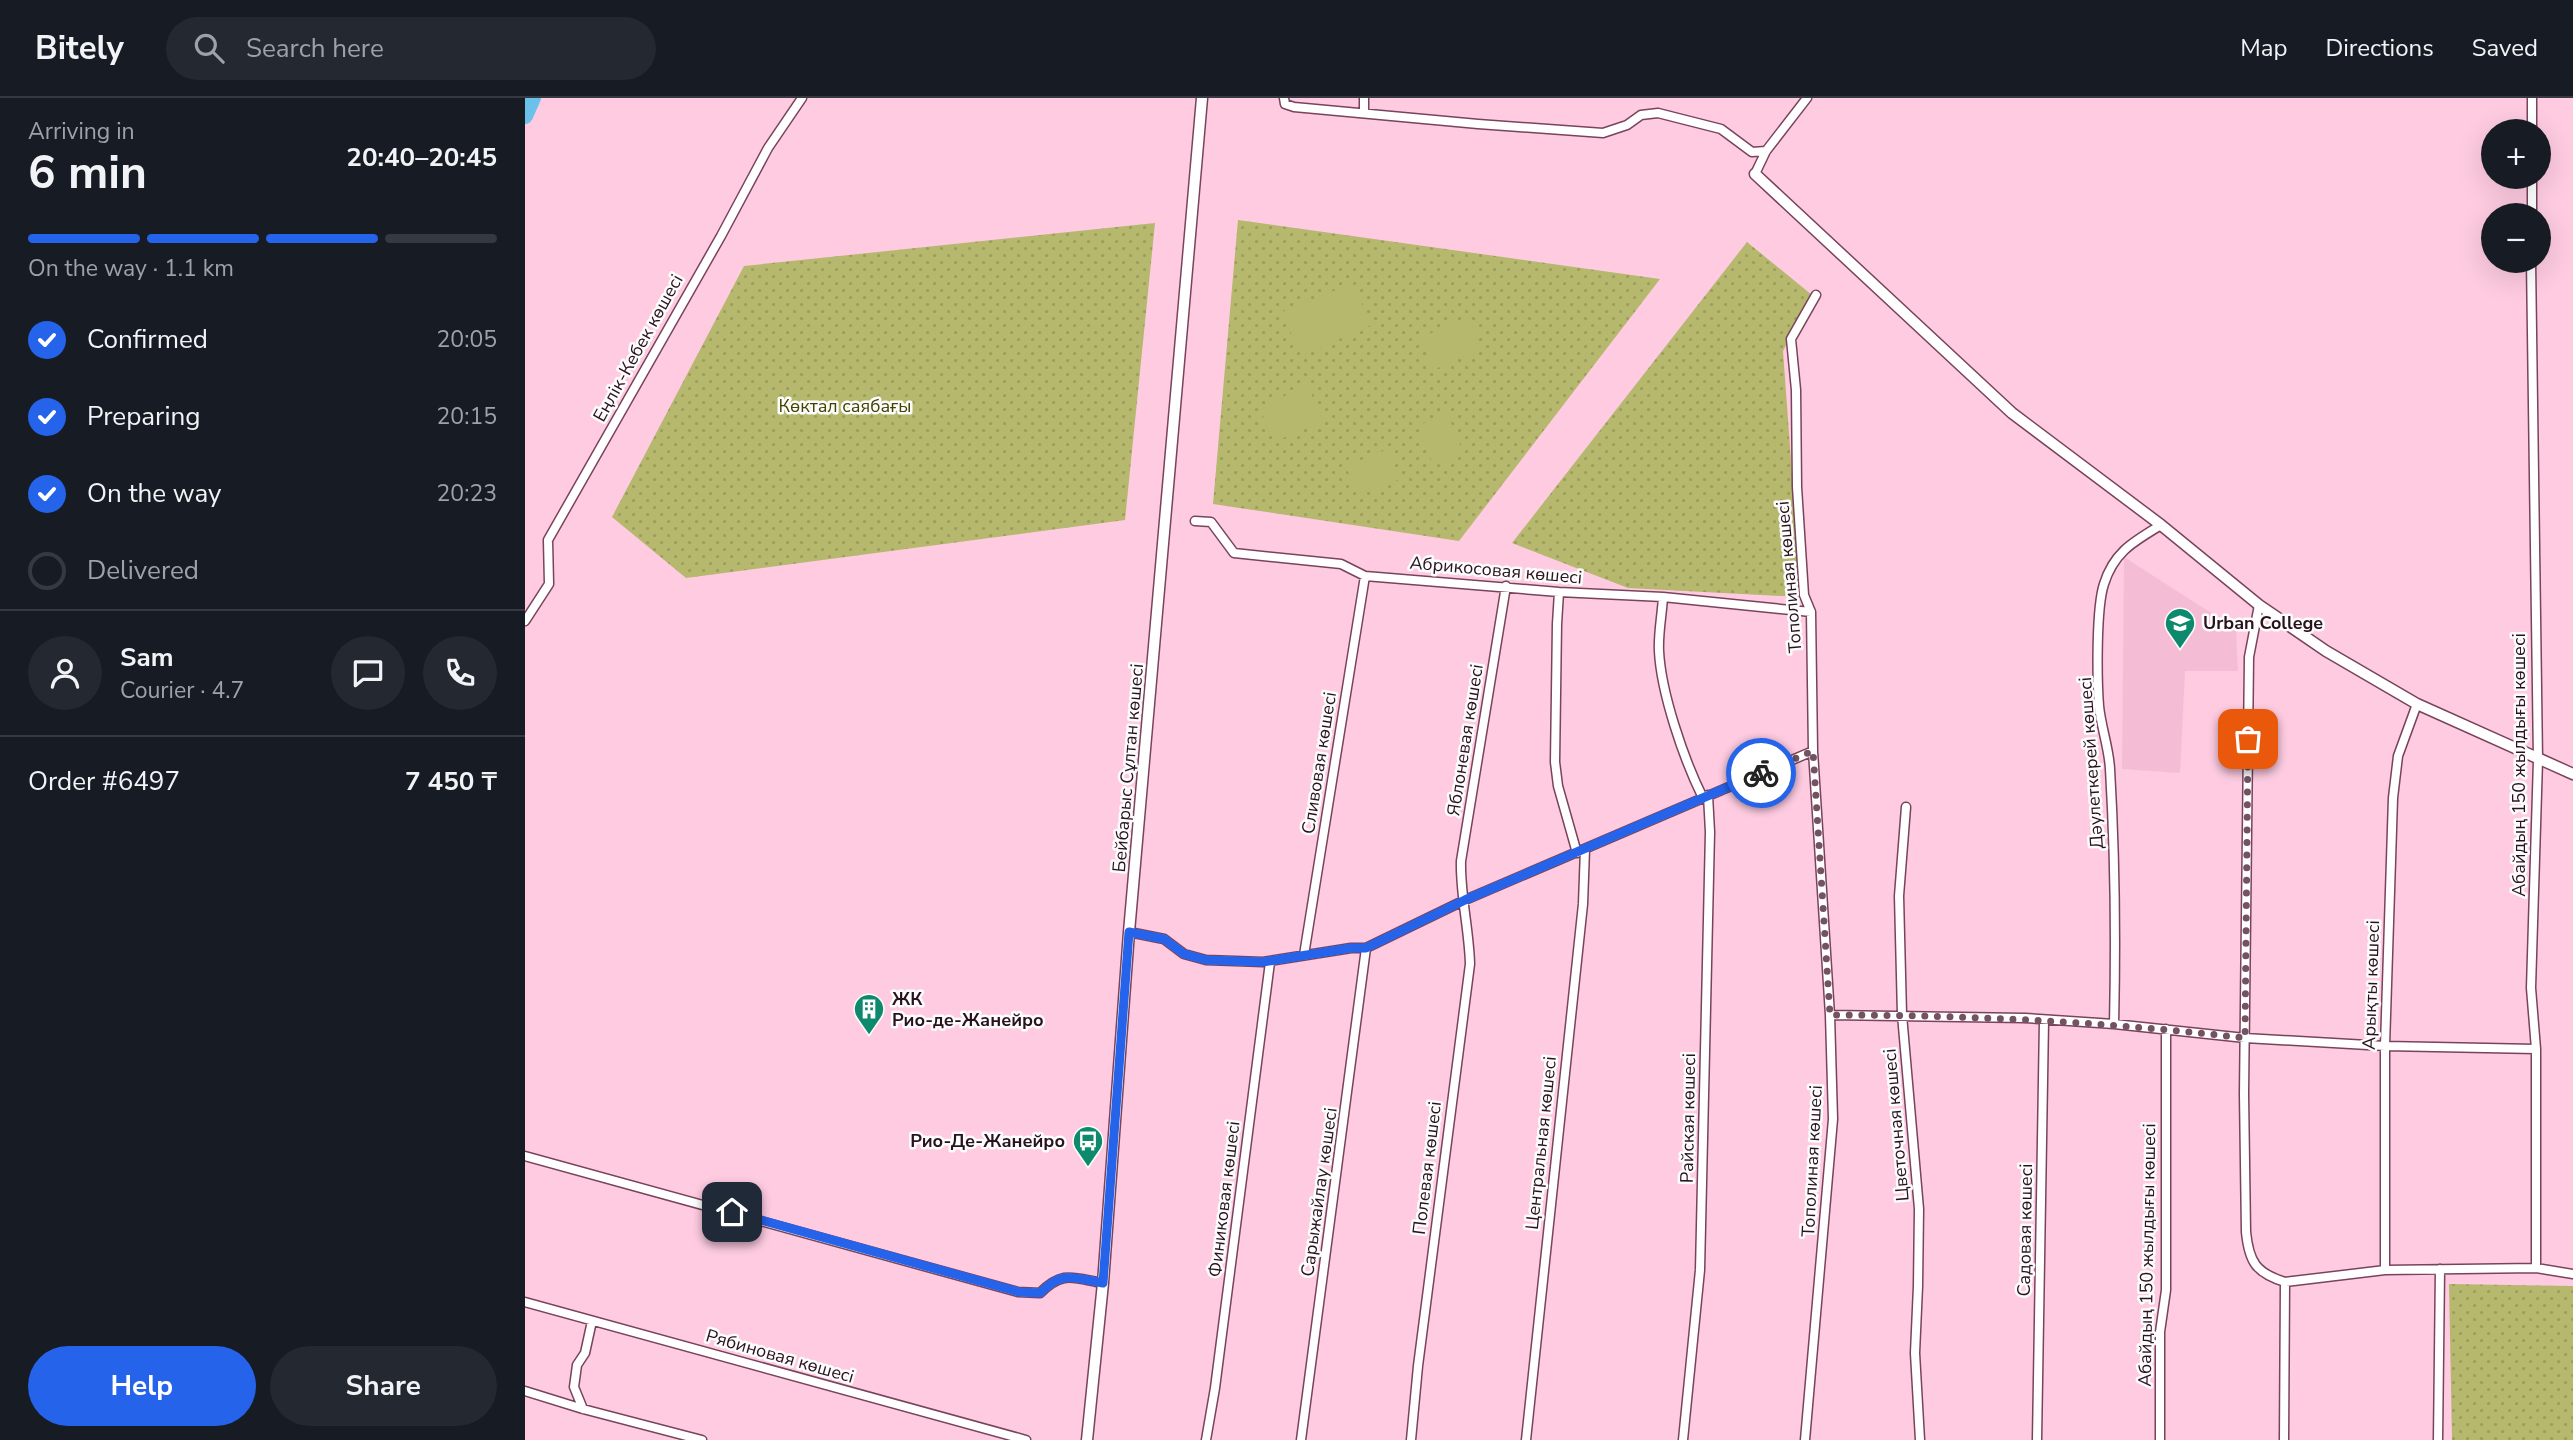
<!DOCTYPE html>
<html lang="en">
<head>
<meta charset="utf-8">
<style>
  :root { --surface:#171b24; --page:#242831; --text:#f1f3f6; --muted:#9ea1a6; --line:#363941; --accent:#2563eb }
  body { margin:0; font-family:"Nunito Sans",sans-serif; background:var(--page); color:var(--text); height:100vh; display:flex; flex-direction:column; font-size:26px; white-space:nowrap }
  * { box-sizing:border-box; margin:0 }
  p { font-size:23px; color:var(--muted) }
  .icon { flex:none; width:38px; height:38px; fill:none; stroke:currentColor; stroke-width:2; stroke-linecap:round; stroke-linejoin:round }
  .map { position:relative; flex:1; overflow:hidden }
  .drawer { display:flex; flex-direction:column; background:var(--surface); width:525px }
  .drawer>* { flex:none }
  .fabs { position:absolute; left:1956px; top:21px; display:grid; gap:14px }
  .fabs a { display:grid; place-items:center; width:70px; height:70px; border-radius:50%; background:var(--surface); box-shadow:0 7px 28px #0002; font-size:35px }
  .pin { position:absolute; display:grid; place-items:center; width:60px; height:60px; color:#fff; margin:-30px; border-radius:14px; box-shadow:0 4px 10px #0006 }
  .courier { position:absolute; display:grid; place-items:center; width:70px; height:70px; margin:-35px; border:5px solid #2563eb; border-radius:50%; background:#fff; color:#222; box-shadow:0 2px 9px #0007 }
  .summary em { font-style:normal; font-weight:700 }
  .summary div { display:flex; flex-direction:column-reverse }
  .summary { display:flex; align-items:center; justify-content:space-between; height:119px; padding:0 28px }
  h1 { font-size:46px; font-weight:700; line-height:52px }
  .bar { display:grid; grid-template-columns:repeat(4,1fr); gap:10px 7px; align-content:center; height:84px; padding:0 28px }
  .bar i { height:9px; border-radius:5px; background:var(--line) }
  .bar .on { background:var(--accent) }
  .bar p { grid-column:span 4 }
  .line { display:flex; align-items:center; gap:18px; padding:0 28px; border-top:2px solid var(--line) }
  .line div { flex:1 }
  .round { display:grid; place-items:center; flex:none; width:74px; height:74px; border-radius:37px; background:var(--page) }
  ol { padding:0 28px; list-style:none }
  li { display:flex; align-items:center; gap:21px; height:77px }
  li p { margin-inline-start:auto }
  li .icon { padding:7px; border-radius:50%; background:var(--accent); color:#fff; stroke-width:4 }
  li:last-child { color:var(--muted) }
  li i { width:38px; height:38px; border:4px solid var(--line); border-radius:50% }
  .button { display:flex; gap:14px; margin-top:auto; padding:14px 28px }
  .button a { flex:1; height:80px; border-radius:42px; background:var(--accent); color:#fff; font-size:28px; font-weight:700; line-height:80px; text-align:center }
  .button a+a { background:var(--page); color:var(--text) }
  header { display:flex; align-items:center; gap:42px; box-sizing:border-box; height:98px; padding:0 35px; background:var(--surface); border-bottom:2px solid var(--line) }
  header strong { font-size:33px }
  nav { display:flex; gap:38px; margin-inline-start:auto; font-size:24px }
  .search { width:490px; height:63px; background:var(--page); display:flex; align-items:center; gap:18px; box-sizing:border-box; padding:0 24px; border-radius:38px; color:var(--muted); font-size:26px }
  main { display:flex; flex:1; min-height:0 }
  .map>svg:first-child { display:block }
  .built { fill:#f5bdd5 }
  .green { fill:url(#green-dots) }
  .pitch { fill:#b5b86d }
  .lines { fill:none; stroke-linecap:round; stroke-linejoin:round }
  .river { stroke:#6ac2eb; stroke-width:16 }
  .minor-casing { stroke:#78435c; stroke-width:11 }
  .tertiary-casing { stroke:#78435c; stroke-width:13 }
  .minor { stroke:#fff; stroke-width:8 }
  .tertiary { stroke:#fff; stroke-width:10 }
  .done { stroke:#735362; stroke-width:7; stroke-dasharray:0 12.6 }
  .route { stroke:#2563eb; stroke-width:9 }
  .labels { text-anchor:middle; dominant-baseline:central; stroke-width:5; stroke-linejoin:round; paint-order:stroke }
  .street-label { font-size:18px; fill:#28121d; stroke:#fcfcfc }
  .park-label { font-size:18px; fill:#424302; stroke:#fcfcfc }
  .poi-label { font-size:18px; font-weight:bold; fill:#28121d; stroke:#fcfcfc; text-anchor:start }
</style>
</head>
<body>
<header>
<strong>Bitely</strong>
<div class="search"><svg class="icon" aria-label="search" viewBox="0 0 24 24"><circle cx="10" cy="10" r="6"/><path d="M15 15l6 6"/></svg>Search here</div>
<nav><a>Map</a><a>Directions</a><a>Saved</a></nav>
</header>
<main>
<section class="drawer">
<div class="summary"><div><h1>6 min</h1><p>Arriving in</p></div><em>20:40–20:45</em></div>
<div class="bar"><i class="on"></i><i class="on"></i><i class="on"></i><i></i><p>On the way · 1.1 km</p></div>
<ol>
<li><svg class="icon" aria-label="check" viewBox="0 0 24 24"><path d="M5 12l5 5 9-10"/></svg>Confirmed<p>20:05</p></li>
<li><svg class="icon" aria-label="check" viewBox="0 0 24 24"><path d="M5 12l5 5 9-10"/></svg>Preparing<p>20:15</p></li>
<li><svg class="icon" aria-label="check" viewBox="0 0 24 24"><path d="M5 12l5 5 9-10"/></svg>On the way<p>20:23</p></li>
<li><i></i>Delivered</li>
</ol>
<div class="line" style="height:126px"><a class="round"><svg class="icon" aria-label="person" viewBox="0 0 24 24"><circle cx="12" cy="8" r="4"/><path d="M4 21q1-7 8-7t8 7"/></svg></a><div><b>Sam</b><p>Courier · 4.7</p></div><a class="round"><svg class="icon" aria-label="chat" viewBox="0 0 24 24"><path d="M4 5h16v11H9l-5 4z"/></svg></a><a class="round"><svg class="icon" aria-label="phone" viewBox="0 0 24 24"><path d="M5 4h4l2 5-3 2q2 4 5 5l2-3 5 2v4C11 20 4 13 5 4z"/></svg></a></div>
<div class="line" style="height:91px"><div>Order #6497</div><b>7 450 ₸</b></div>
<div class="button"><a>Help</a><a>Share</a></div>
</section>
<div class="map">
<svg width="2048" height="1342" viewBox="0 0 2048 1342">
  <defs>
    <pattern id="green-dots" width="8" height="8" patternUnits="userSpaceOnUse" patternTransform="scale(1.75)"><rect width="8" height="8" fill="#b5b86d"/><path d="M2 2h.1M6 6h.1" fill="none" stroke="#9c9d5e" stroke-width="1.8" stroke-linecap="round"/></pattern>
  </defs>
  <rect width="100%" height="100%" fill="#fecbe1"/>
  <path class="built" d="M1599 459 1711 531 1713 573H1660L1655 675 1597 671Z"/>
  <path class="green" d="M713 122 1135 181 934 443 688 406Z
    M630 125 600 422 161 480 87 419 219 168Z
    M1222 144 1287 197 1258 253 1276 499 1103 490 987 445Z
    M1924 1186 2048 1188V1342H1927Z"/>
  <path class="pitch" d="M828 185 846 227 776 258 757 214Z
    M944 219 957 251 908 272 895 240Z
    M783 288 798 323 749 344 734 309Z
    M922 315 939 356 909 368 892 328Z
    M863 351 875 381 832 397 821 368Z"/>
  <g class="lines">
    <path class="river" d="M0 18 8 0"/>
    <g class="minor-casing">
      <path id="minor" d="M759 0 760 6 769 9 953 26 1078 35 1102 27 1116 17 1133 15 1196 31 1227 54 1241 53
        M839 15V0
        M2007 33V0
        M1230 76 1241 53 1282 0
        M2007 117V79
        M2006 163 2013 662 2006 890 2011 951V1170
        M670 423 686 424 709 455 816 466 840 478 1034 494 1138 499 1286 514
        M1034 494 1032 526 1030 664 1033 688 1052 755
        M1138 499C1137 517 1133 536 1134 553 1136 595 1159 662 1178 700
        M1734 507 1724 559 1719 996 1721 1134C1724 1164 1731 1175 1760 1184L1860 1172 2011 1170 2048 1176
        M0 523 24 486 23 442 196 138 243 50 277 0
        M1381 709 1374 798 1377 917 1394 1111 1393 1188 1390 1255 1395 1342
        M604 834 639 841 659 856 681 862 738 864 826 850H841L940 802 1288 653
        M779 857 840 478
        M1305 917 1500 920 1589 926 1720 940 1860 948 2011 951
        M1589 926C1591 841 1590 756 1585 671 1584 650 1576 629 1574 608 1572 581 1571 510 1579 486 1589 454 1608 444 1636 427
        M0 1058 493 1194 515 1195C538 1172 548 1180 578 1185
        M1860 1172V948L1868 700 1873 658 1892 606
        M0 1204 501 1342
        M0 1293 58 1311 177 1342
        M58 1311 49 1289 52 1267 60 1255 67 1223
        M681 1342 690 1290 745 864
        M776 1342 841 850
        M886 1342 893 1268 945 866C944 831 935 796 936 763L981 488
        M1001 1342 1058 806 1060 751
        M1158 1342 1175 1172 1185 734 1183 697
        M1280 1342 1308 1021 1305 917 1288 653 1286 514 1279 497 1272 389 1271 292 1266 241 1291 197
        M1512 1342 1519 922
        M1635 1342V1234L1641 1192V931
        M1759 1342 1760 1184
        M1913 1342 1915 1171"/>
    </g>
    <g class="tertiary-casing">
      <path id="tertiary" d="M1230 76 1487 315 1636 427 1734 507 1801 553 1892 606 2048 676
        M562 1342 578 1185 604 834 677 0"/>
    </g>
    <use href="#minor" class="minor"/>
    <use href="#tertiary" class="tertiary"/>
  </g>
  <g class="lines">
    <path class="done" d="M1236 675 1288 653 1305 917C1444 917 1582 924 1720 940L1723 641"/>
    <path class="route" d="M207 1114 494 1194 515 1195C538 1172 548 1180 578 1185L604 834 639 841 659 856 681 862 738 864 826 850H841L940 802 1236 675"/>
  </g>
  <defs>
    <g id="university-pin" transform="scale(1.575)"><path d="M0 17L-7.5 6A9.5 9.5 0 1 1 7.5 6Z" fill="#0d8a6d" stroke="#fcfcfc"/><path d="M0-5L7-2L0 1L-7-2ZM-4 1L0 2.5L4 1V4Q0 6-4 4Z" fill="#fff"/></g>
    <g id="building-pin" transform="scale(1.575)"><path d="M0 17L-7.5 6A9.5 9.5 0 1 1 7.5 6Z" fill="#0d8a6d" stroke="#fcfcfc"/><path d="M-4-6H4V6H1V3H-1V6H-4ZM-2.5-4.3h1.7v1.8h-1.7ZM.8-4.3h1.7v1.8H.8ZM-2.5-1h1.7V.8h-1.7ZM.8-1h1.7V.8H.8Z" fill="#fff"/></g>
    <g id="bus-pin" transform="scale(1.575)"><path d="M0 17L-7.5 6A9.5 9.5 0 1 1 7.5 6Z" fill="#0d8a6d" stroke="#fcfcfc"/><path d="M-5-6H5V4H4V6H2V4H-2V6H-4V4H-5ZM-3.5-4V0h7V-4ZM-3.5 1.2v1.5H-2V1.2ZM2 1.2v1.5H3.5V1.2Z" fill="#fff"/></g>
  </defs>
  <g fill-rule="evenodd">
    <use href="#university-pin" x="1655" y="525"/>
    <use href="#building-pin" x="344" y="911"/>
    <use href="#bus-pin" x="563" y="1043"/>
  </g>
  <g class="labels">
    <g class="street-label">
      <text transform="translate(113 250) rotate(-61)">Еңлік-Кебек көшесі</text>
      <text transform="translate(971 472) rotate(5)">Абрикосовая көшесі</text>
      <text transform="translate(1264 479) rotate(-95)">Тополиная көшесі</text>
      <text transform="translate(940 642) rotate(-81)">Яблоневая көшесі</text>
      <text transform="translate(794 665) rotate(-81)">Сливовая көшесі</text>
      <text transform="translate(1566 665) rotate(-94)">Дәулеткерей көшесі</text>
      <text transform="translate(1994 667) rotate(-90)">Абайдың 150 жылдығы көшесі</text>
      <text transform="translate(603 670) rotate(-85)">Бейбарыс Сұлтан көшесі</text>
      <text transform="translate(1846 887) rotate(-88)">Арықты көшесі</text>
      <text transform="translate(1163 1020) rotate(-89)">Райская көшесі</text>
      <text transform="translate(1371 1027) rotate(-95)">Цветочная көшесі</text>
      <text transform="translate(1016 1045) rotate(-84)">Центральная көшесі</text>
      <text transform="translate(1287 1063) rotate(-87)">Тополиная көшесі</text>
      <text transform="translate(902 1070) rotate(-83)">Полевая көшесі</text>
      <text transform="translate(794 1094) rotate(-82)">Сарыжайлау көшесі</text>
      <text transform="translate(699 1101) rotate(-83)">Финиковая көшесі</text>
      <text transform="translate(1500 1132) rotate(-89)">Садовая көшесі</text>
      <text transform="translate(1622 1157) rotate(-89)">Абайдың 150 жылдығы көшесі</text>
      <text transform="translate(255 1258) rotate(16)">Рябиновая көшесі</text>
    </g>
    <g class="park-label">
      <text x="320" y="308">Көктал саябағы</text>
    </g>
    <g class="poi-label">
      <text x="1678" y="525">Urban College</text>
      <text x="367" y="901">ЖК<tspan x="367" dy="21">Рио-де-Жанейро</tspan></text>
      <text x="540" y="1043" text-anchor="end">Рио-Де-Жанейро</text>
    </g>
  </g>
</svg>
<div class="fabs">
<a>+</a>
<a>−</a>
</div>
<div class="pin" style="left:1723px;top:641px;background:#ea580c"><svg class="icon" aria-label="bag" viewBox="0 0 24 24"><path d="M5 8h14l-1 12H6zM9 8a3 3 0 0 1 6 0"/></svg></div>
<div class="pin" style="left:207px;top:1114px;background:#1f2937"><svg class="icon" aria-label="home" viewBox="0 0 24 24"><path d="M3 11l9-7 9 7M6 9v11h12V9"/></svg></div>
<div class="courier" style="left:1236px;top:675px"><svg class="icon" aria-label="bike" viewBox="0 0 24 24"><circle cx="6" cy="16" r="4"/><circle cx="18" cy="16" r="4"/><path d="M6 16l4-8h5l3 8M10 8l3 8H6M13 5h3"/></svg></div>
</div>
</main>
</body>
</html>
